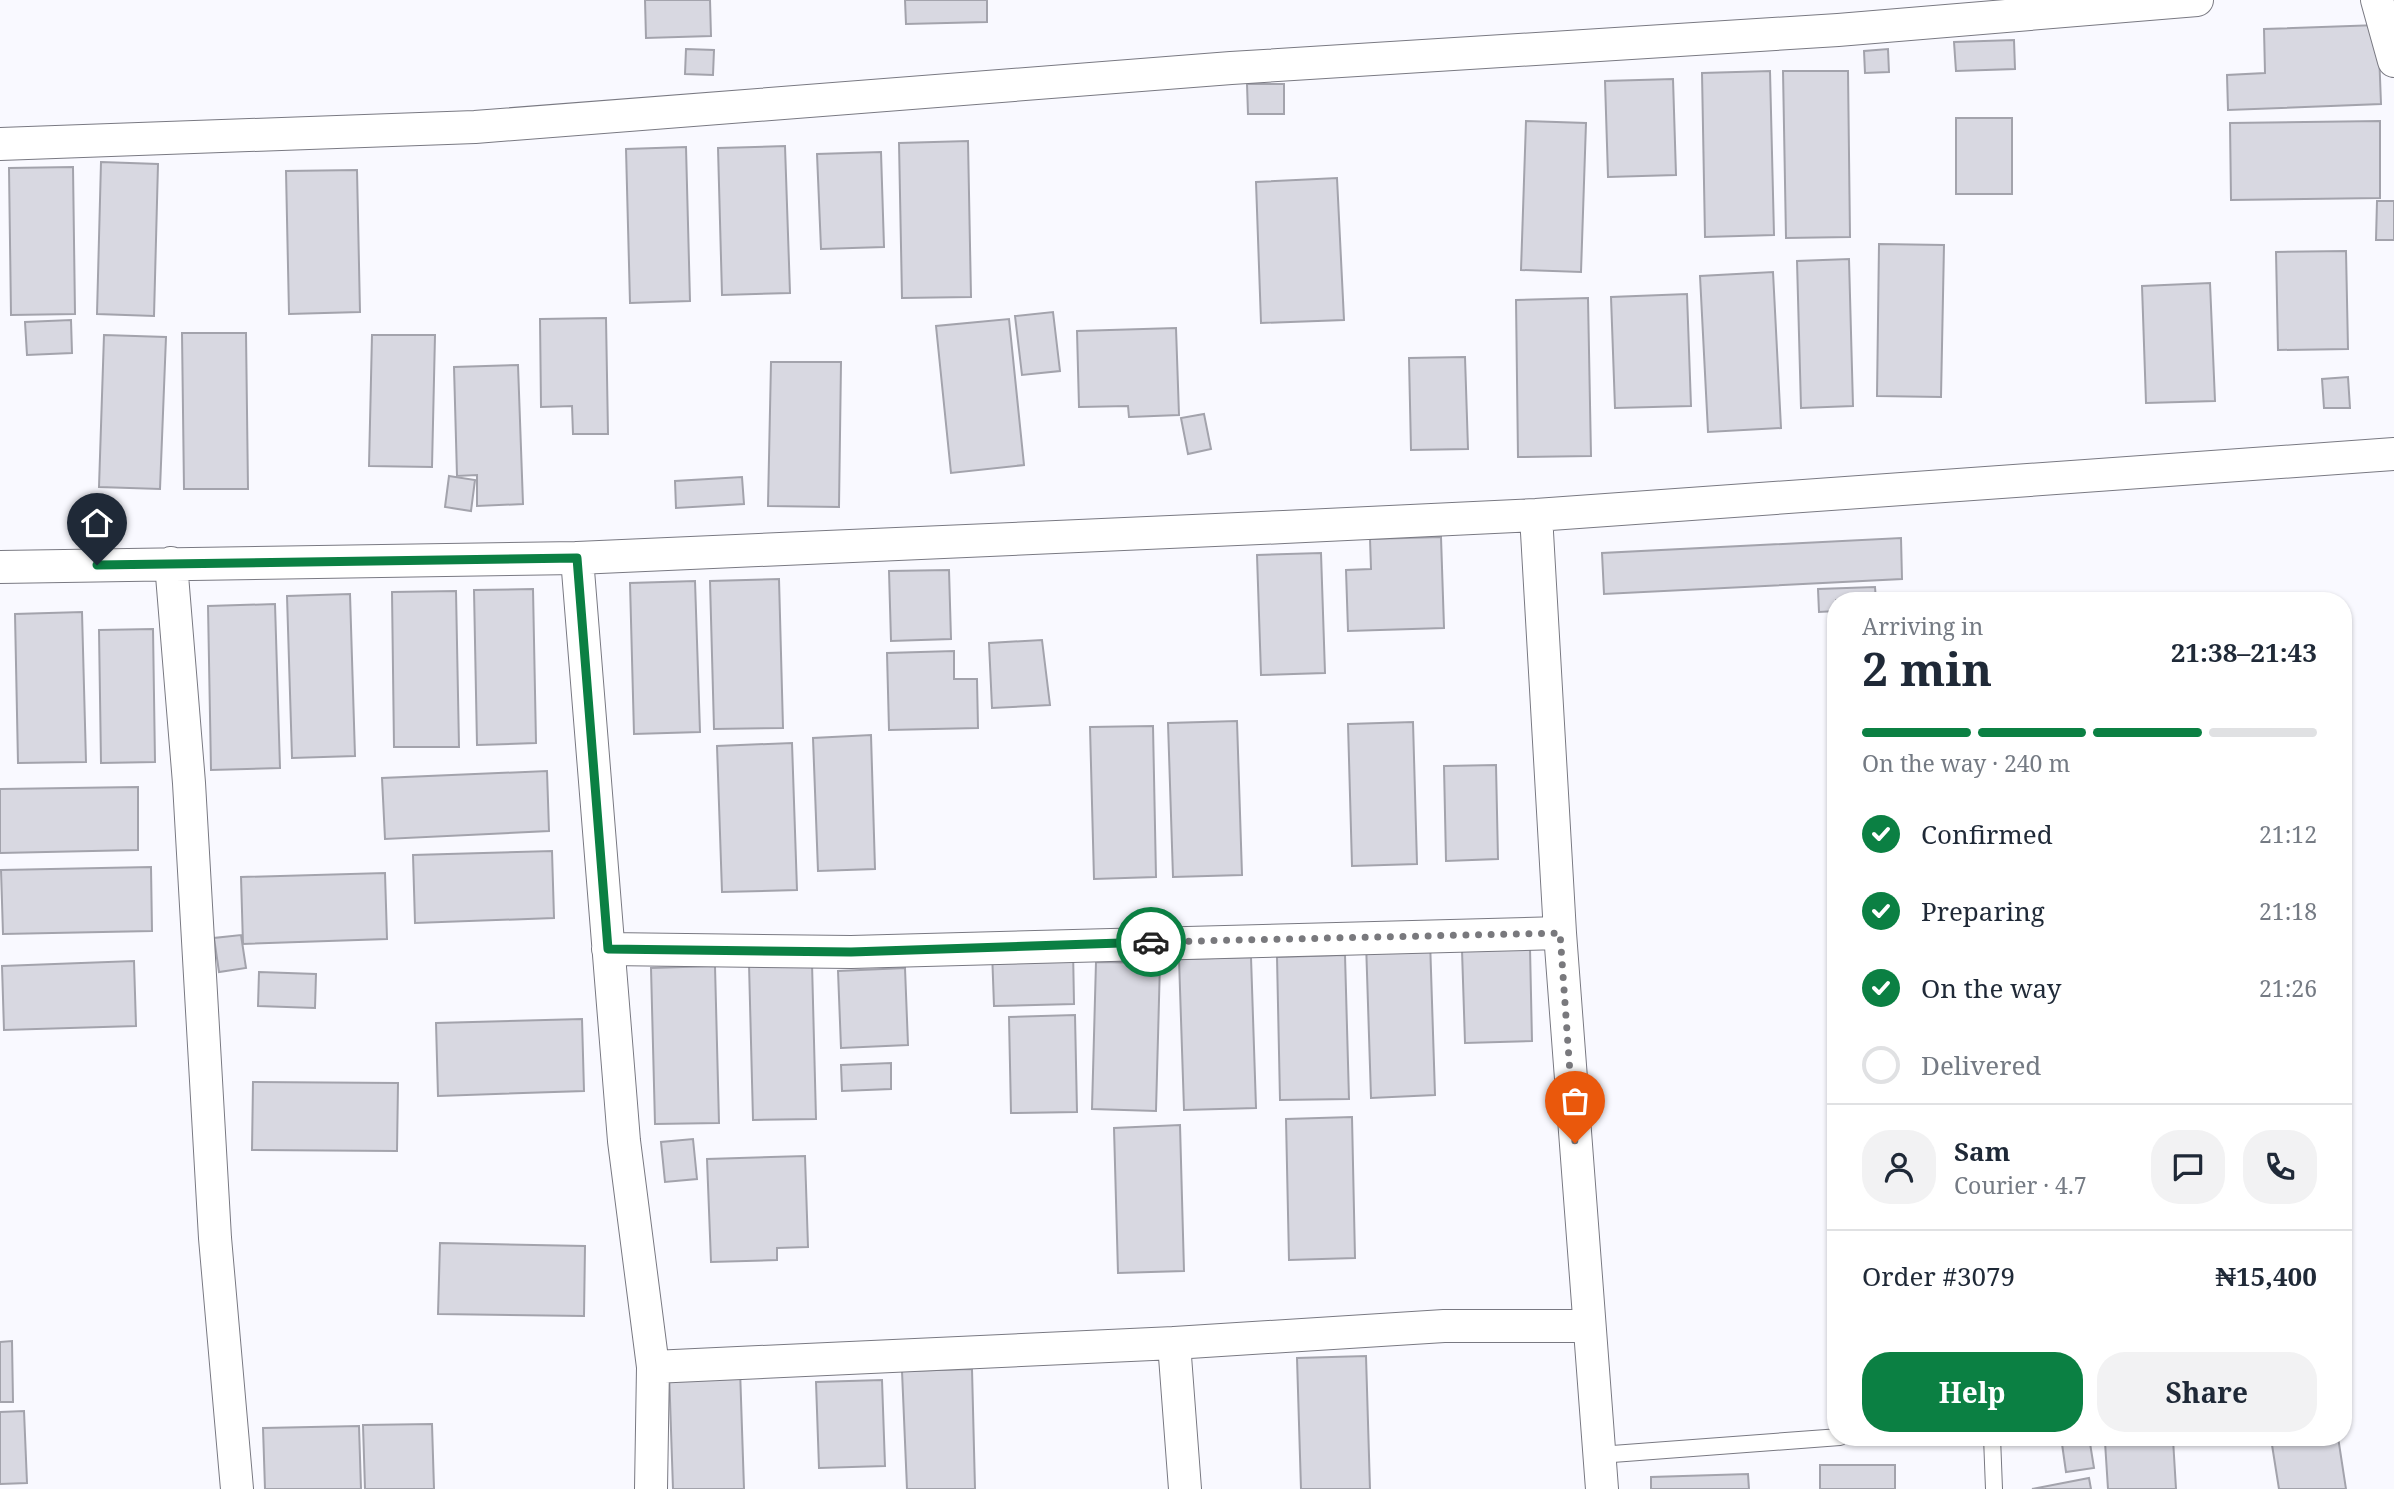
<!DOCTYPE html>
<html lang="en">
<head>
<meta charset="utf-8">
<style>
  :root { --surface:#fff; --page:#f2f2f3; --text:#1f2937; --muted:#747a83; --line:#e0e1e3; --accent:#0b8043 }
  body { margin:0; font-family:"Noto Serif",serif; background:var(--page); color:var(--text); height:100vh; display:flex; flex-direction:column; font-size:26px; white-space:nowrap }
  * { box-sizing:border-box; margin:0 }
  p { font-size:23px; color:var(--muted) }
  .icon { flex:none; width:38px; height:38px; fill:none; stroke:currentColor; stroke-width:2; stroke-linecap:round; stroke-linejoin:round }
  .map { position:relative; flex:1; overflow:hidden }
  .sheet { position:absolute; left:1827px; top:592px; width:525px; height:854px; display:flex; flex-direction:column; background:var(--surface); border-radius:28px; box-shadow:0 2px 5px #0004 }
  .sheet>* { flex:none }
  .pin { position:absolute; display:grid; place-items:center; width:60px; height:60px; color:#fff; margin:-72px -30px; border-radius:50% 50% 50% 0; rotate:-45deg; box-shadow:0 0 7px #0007 }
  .pin .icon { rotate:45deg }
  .courier { position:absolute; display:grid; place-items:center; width:70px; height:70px; margin:-35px; border:5px solid #0b8043; border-radius:50%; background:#fff; color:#222; box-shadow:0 2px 9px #0007 }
  .overview em { font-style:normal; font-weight:700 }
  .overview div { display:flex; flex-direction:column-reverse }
  .overview { display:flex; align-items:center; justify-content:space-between; height:119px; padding:0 35px }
  h1 { font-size:46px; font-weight:700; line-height:52px }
  .bar { display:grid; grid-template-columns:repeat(4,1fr); gap:10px 7px; align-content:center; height:84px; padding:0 35px }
  .bar i { height:9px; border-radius:5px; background:var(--line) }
  .bar .selected { background:var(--accent) }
  .bar p { grid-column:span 4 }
  .line { display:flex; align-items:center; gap:18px; padding:0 35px; border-top:2px solid var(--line) }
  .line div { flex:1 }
  .round { display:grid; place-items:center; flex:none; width:74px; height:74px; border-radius:28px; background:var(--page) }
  ol { padding:0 35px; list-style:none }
  li { display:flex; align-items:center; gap:21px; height:77px }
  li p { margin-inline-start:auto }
  li .icon { padding:7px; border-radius:50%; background:var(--accent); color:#fff; stroke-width:4 }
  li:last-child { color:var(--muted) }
  li i { width:38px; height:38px; border:4px solid var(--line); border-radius:50% }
  .button { display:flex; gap:14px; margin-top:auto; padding:14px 35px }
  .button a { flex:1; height:80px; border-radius:28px; background:var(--accent); color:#fff; font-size:28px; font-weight:700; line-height:80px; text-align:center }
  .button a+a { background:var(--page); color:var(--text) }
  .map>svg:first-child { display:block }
  .building { fill:#d8d8e1; stroke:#a3a3ac; stroke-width:2 }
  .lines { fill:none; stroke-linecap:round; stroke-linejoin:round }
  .lane-casing { stroke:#797982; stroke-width:18 }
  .street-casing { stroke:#797982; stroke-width:34 }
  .lane { stroke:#fff; stroke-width:16 }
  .street { stroke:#fff; stroke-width:32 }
  .done { stroke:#79797d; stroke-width:7; stroke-dasharray:0 12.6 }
  .route { stroke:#0b8043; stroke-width:9 }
</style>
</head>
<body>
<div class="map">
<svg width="2394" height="1489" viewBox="0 0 2394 1489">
  <rect width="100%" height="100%" fill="#f9f9ff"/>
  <path class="building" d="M645 0H710L711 36 646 38Z
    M905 0H987V22L906 24Z
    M2378 25 2381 104 2228 110 2227 75 2265 73 2264 29Z
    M2014 40 2015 69 1956 71 1954 42Z
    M686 49 714 50 713 75 685 74Z
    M1888 49 1889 72 1865 73 1864 51Z
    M1770 71 1774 235 1705 237 1702 73Z
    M1783 71H1848L1850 237 1786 238Z
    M1673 79 1676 175 1608 177 1605 81Z
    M1247 84H1284V114H1248Z
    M1956 118H2012V194H1956Z
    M1526 121 1586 123 1581 272 1521 270Z
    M2380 121V198L2231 200 2230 123Z
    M968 141 971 297 902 298 899 143Z
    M785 146 790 293 722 295 718 148Z
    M686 147 690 301 630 303 626 149Z
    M881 152 884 247 821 249 817 154Z
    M101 162 158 164 154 316 97 314Z
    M73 167 75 314 11 315 9 168Z
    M357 170 360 312 289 314 286 171Z
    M1337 178 1344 320 1261 323 1256 182Z
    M2377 201H2394V240H2376Z
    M1879 244 1944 245 1941 397 1877 396Z
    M2346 251 2348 349 2278 350 2276 252Z
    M1849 259 1853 406 1801 408 1797 261Z
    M1773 272 1781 428 1708 432 1700 276Z
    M2210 283 2215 401 2146 403 2142 286Z
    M1687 294 1691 406 1615 408 1611 297Z
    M1588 298 1591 456 1518 457 1516 300Z
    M1053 312 1060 371 1022 375 1015 316Z
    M606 318 608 434H573L572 406 541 407 540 319Z
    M1009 319 1024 465 951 473 936 326Z
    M71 320 72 353 27 355 25 322Z
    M1176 328 1179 415 1129 417 1128 406 1079 407 1077 331Z
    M182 333H246L248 489H184Z
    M104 335 166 337 160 489 99 487Z
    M372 335H435L432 467 369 466Z
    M1465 357 1468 449 1411 450 1409 358Z
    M771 362H841L839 507 768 506Z
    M518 365 523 504 477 506V475L457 476 454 367Z
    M2348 377 2350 408H2324L2322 379Z
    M1204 414 1211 449 1188 454 1181 418Z
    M449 476 475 480 471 511 445 507Z
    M742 477 744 504 676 508 675 481Z
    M1441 537 1444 628 1348 631 1346 570 1371 569 1370 539Z
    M1901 538 1902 579 1604 594 1602 553Z
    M1321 553 1325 673 1261 675 1257 555Z
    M949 570 951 639 891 641 889 571Z
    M779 579 783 728 714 729 710 581Z
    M695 581 700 732 634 734 630 583Z
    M1875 587 1876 600H1836V611L1819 612 1818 589Z
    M533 589 536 743 477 745 474 590Z
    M456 591 459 747H394L392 592Z
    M350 594 355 756 292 758 287 596Z
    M275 604 280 768 211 770 208 606Z
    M82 612 86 762 18 763 15 614Z
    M153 629 155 762 101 763 99 630Z
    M1042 640 1050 705 992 708 989 643Z
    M954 651V679H977L978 728 889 730 887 653Z
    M1237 721 1242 875 1173 877 1168 723Z
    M1413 722 1417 864 1352 866 1348 724Z
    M1153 726 1156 877 1094 879 1090 727Z
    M871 735 875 869 818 871 813 738Z
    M792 743 797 890 722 892 717 746Z
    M1496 765 1498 859 1446 861 1444 766Z
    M547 771 549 831 385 839 382 778Z
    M138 787V850L0 853V789Z
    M552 851 554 918 415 923 413 855Z
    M151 867 152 931 3 934 1 870Z
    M385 873 387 939 243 944 241 877Z
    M241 935 246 968 219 972 214 938Z
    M1430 940 1435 1095 1371 1098 1366 942Z
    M1073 948 1074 1004 994 1006 992 951Z
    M1530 948 1532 1041 1465 1043 1462 950Z
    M1345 955 1349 1099 1280 1100 1277 957Z
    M1251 957 1256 1108 1184 1110 1179 959Z
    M134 961 136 1026 4 1030 2 966Z
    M1096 962 1160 963 1156 1111 1092 1109Z
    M812 963 816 1119 753 1120 749 964Z
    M715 966 719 1123 655 1124 651 968Z
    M905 968 908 1045 841 1048 838 971Z
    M259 972 316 974 315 1008 258 1006Z
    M1075 1015 1077 1112 1011 1113 1009 1017Z
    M582 1019 584 1091 438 1096 436 1023Z
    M891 1063V1089L842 1091 841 1065Z
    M253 1082 398 1083 397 1151 252 1150Z
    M1352 1117 1355 1258 1289 1260 1286 1119Z
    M1180 1125 1184 1271 1118 1273 1114 1128Z
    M693 1139 697 1179 665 1182 661 1142Z
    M805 1156 808 1247 777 1248V1260L711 1262 707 1159Z
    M440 1243 585 1246 584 1316 438 1314Z
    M12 1341 13 1402H0V1342Z
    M1366 1356 1370 1489H1301L1297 1358Z
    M740 1369 744 1489H673L669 1371Z
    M972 1369 975 1489H907L902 1371Z
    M882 1380 885 1466 819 1468 816 1382Z
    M24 1411 27 1483 0 1484V1412Z
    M432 1424 434 1489H365L363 1425Z
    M359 1426 361 1489H265L263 1428Z
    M2061 1437H2089L2094 1468 2066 1472Z
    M2321 1437H2338L2346 1489H2279L2272 1445Z
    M2173 1439 2176 1489H2108L2105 1442Z
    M1820 1465H1895V1489H1820Z
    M1748 1474 1749 1489H1651V1477Z
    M2089 1478 2091 1489H2032Z"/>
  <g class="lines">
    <g class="lane-casing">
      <path id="lane" d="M1992 1437 1994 1489
        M1599 1455 1840 1437"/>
    </g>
    <g class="street-casing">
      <path id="street" d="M2377 0 2394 61
        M0 144 475 127 1231 68 1838 30 2197 0
        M1536 515 1560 933 1602 1489
        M577 558 624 1141 653 1367 651 1489
        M171 563 189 783 215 1238 237 1489
        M0 567 577 558 1284 527 1536 515 2394 454
        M608 949 851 952 1560 933
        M1174 1343 1185 1489
        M653 1367 1174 1343 1444 1326H1587"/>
    </g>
    <use href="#lane" class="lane"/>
    <use href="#street" class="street"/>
  </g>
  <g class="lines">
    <path class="done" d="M1151 942 1560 933 1575 1143"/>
    <path class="route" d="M97 565 577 558 608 949 851 952 1151 942"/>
  </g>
</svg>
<div class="pin" style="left:1575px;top:1143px;background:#ea580c"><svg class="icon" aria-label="bag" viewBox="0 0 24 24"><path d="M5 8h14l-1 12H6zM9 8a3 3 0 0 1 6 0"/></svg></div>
<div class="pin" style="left:97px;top:565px;background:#1f2937"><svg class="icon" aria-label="home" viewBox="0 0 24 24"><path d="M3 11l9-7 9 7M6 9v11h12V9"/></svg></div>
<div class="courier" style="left:1151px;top:942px"><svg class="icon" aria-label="car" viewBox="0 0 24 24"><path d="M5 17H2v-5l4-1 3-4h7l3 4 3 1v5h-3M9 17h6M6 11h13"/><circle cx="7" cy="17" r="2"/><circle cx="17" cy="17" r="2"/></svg></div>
<section class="sheet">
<div class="overview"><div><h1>2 min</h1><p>Arriving in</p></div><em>21:38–21:43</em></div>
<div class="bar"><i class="selected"></i><i class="selected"></i><i class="selected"></i><i></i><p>On the way · 240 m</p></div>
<ol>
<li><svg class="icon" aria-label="check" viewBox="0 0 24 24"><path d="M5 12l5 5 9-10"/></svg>Confirmed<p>21:12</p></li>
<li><svg class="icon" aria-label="check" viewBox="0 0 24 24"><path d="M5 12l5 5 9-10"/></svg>Preparing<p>21:18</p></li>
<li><svg class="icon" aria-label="check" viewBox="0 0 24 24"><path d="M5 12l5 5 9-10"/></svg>On the way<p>21:26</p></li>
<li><i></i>Delivered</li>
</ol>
<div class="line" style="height:126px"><a class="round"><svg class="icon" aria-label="person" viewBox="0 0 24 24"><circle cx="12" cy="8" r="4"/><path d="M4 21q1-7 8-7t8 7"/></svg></a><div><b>Sam</b><p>Courier · 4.7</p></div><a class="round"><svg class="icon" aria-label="chat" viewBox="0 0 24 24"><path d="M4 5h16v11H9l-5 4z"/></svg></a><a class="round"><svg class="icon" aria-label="phone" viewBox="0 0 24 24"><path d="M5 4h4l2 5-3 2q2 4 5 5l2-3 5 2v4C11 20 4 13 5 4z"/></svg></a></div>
<div class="line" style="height:91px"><div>Order #3079</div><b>₦15,400</b></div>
<div class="button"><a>Help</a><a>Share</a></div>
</section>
</div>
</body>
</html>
